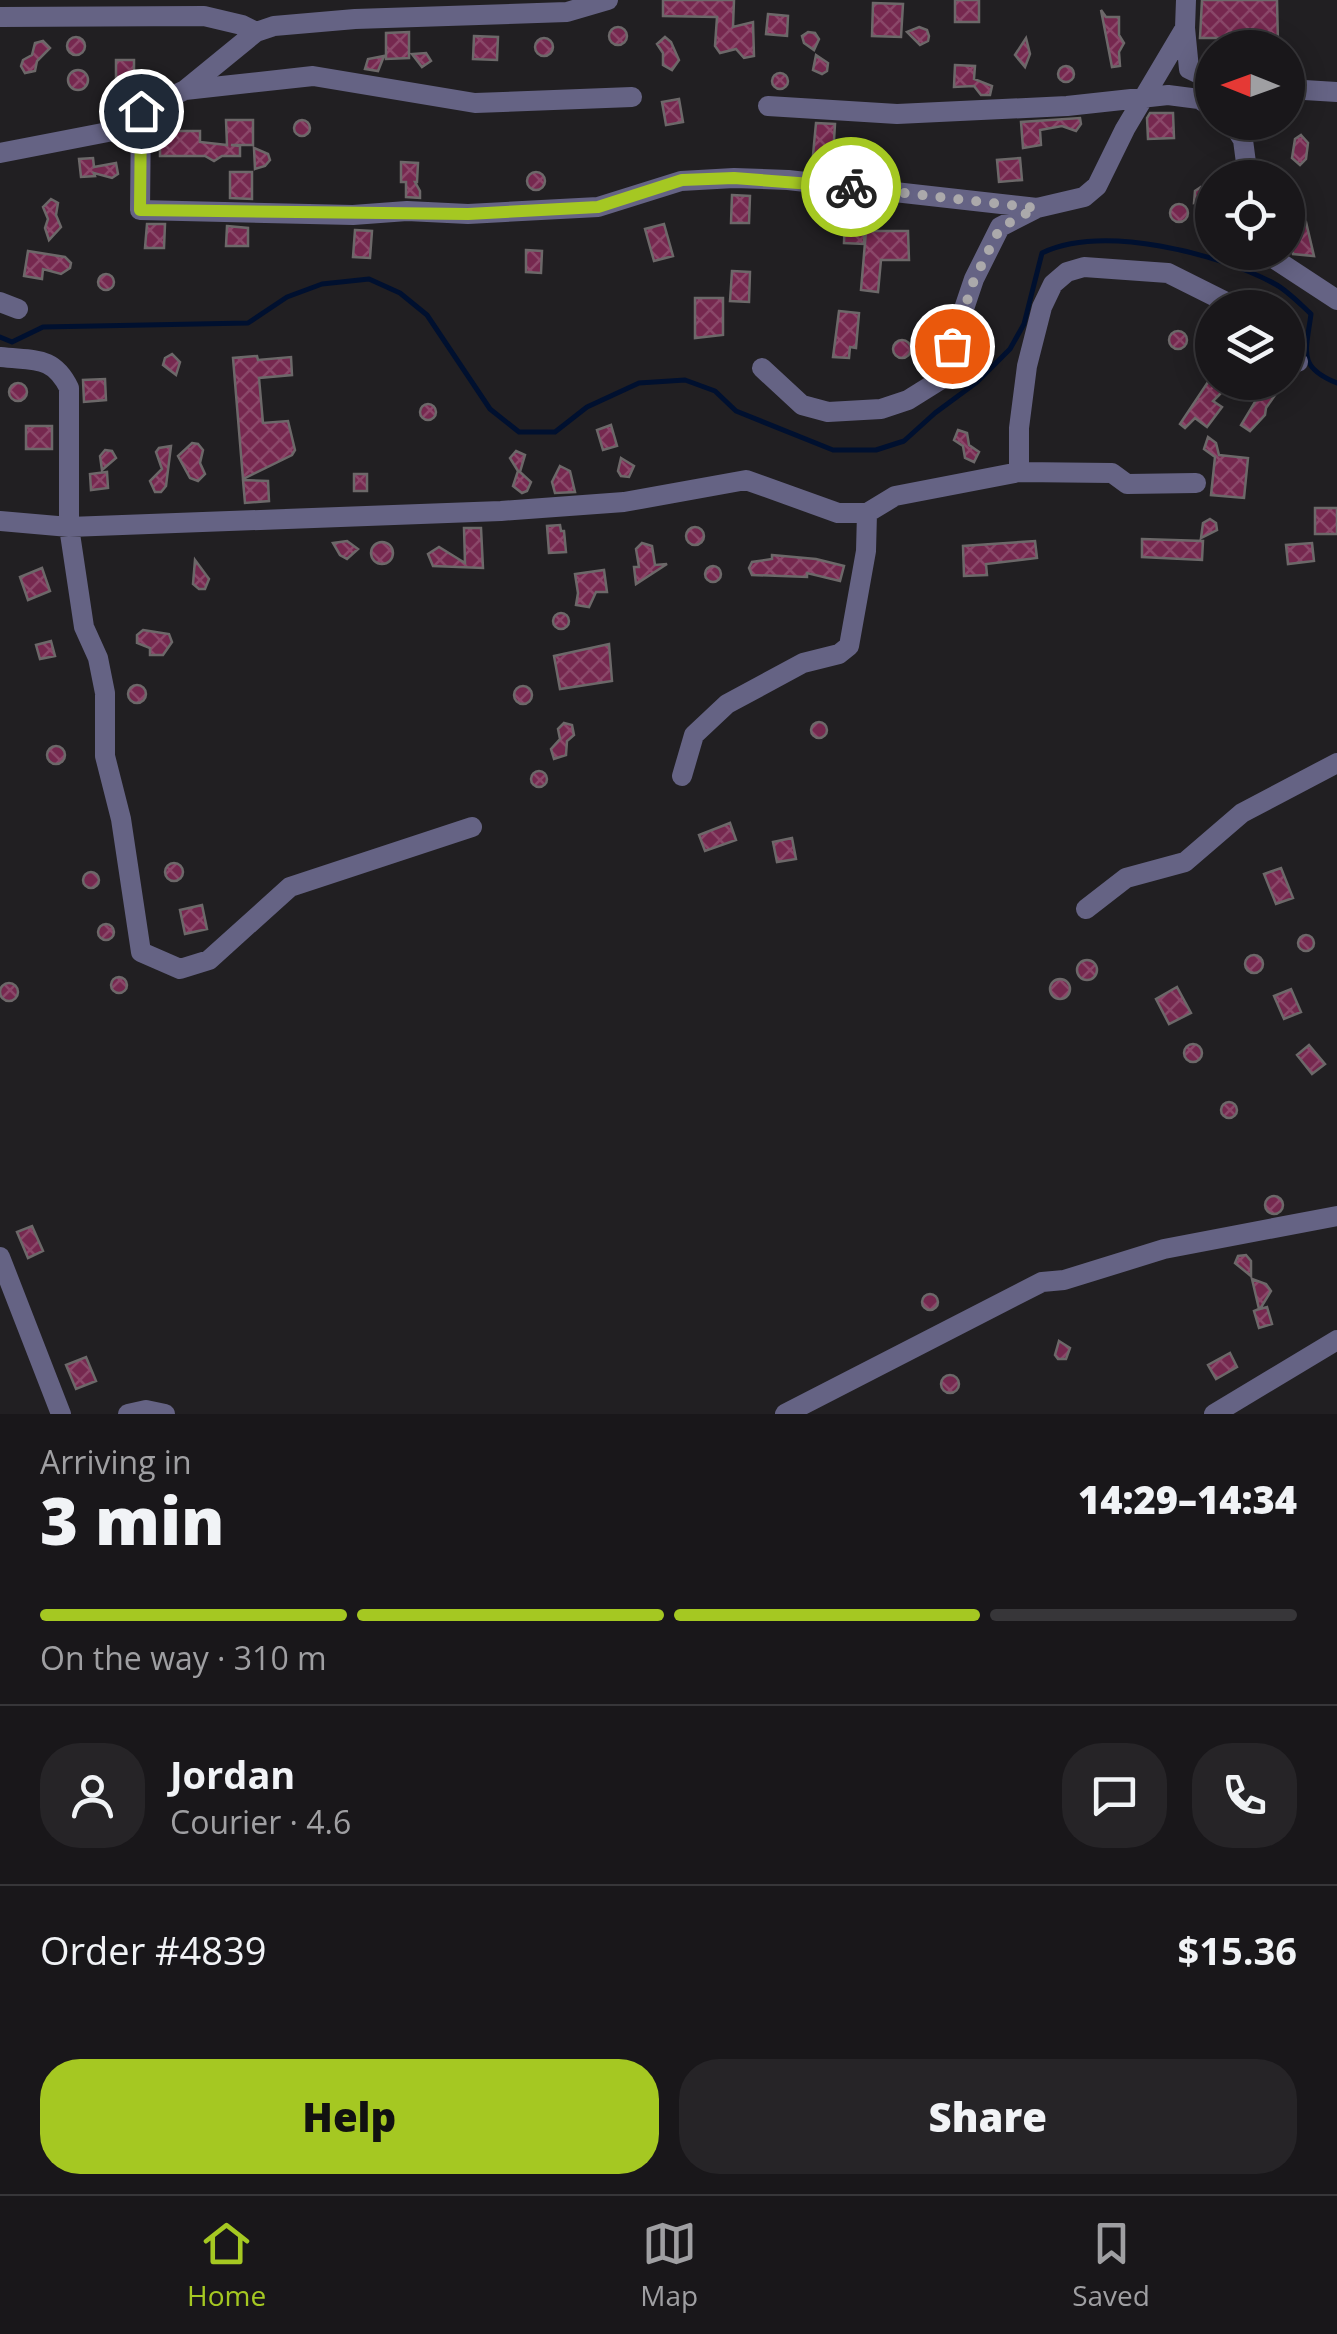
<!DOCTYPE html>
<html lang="en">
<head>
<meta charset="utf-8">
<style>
  :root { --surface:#19171a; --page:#262427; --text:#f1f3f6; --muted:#9f9fa2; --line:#373639; --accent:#a5c822 }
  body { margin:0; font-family:"Open Sans",sans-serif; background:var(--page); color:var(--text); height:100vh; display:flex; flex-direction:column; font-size:38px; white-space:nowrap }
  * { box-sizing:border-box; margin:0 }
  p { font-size:32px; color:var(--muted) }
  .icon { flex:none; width:55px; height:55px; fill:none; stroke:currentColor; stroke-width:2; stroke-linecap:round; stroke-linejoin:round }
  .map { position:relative; height:1414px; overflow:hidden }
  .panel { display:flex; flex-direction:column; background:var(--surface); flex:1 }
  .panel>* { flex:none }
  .needle { width:65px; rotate:271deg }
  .fabs { position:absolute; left:1195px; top:30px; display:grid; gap:20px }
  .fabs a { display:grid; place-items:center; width:110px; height:110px; border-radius:50%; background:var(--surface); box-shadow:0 5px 25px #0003,0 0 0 2px var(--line); font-size:50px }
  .pin { position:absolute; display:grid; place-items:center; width:85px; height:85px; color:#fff; margin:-42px; border:5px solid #fff; border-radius:50%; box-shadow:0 2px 10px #0007 }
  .courier { position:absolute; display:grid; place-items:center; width:100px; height:100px; margin:-50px; border:8px solid #a5c822; border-radius:50%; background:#fff; color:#222; box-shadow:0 2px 12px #0007 }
  .overview em { font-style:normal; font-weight:800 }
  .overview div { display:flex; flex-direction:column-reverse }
  .overview { display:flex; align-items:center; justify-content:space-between; height:170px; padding:0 40px }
  h1 { font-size:65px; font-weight:800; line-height:75px }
  .bar { display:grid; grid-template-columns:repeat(4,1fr); gap:15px 10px; align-content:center; height:120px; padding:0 40px }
  .bar i { height:12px; border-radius:8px; background:var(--line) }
  .bar .current { background:var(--accent) }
  .bar p { grid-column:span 4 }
  .line { display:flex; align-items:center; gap:25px; padding:0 40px; border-top:2px solid var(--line) }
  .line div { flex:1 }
  .round { display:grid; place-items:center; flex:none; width:105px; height:105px; border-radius:40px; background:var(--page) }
  .cta { display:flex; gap:20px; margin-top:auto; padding:20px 40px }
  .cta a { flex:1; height:115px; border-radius:40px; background:var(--accent); color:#111; font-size:40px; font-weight:800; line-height:115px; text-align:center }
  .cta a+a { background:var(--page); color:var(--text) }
  .dock { display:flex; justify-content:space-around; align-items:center; height:140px; border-top:2px solid var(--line); background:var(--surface); font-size:28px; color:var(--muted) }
  .dock a { display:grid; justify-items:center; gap:5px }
  .dock .current { color:var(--accent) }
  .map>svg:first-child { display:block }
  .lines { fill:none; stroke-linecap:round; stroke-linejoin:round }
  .stream { stroke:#00102f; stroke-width:5 }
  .building { fill:url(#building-cross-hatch); stroke:#6c6869; stroke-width:2.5 }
  .minor { stroke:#656384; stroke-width:20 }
  .done { stroke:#aba9ab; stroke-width:10; stroke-dasharray:0 18 }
  .route { stroke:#a5c822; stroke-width:12 }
</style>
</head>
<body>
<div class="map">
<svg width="1337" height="1414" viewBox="0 0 1337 1414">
  <defs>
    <pattern id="building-cross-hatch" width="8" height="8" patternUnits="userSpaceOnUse" patternTransform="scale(2.5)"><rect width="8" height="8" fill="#76284f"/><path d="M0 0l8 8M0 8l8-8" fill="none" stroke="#8a4869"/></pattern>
  </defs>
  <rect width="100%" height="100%" fill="#211f22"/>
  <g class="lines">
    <path class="stream" d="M0 337 12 342 43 327 248 323 287 297 322 284 369 279 400 293 427 315 490 409 519 432H555L587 407 639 383 685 380 715 391 736 411 833 450H876L904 441 935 413 977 382 1010 349 1024 324 1042 253C1103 224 1218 253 1275 284 1288 291 1300 304 1311 314 1306 352 1297 367 1337 383"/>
  </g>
  <path class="building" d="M663 0H734L733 27 753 22 754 56 744 58 736 49 720 53 715 46 717 17 663 16Z
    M955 0H979V22H955Z
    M1202 0H1277L1278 44 1265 40 1259 45 1258 38H1200Z
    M873 3 903 4 901 37 872 36Z
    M1101 10 1106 17H1119V35L1124 43 1119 52 1120 66 1112 67Z
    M768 14 788 16 787 36 766 34Z
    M609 36a9 9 0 1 1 18 0a9 9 0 1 1-18 0Z
    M919 27 927 30 929 36 928 41 920 45 907 32Z
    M409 32V58L386 59V33Z
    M808 32 815 33 819 39 814 50 804 43 802 36Z
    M474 36 498 37 497 60 473 59Z
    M665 37 671 42 679 60 672 70 663 65V53L657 44Z
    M67 46a9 9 0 1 1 18 0a9 9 0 1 1-18 0Z
    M1026 38 1030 54 1025 67 1015 55Z
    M535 47a9 9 0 1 1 18 0a9 9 0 1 1-18 0Z
    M43 41 50 48 37 61 35 71 25 73 21 66 23 60 32 55 35 43Z
    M426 53 431 61 422 67 412 54Z
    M816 55 828 63 827 71 822 74 813 70Z
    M384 56 378 71 365 69 368 59Z
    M116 60H134V94L116 93Z
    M955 65 975 66 974 79 992 86 990 95H981L974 86 954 87Z
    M1058 74a8 8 0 1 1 16 0a8 8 0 1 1-16 0Z
    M68 80a10 10 0 1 1 20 0a10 10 0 1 1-20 0Z
    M772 81a8 8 0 1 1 16 0a8 8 0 1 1-16 0Z
    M679 99 683 122 666 125 662 102Z
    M1150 113H1173L1174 138 1148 139 1147 118Z
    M1080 118 1081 124 1076 131 1062 126 1040 130 1041 145 1023 148 1021 122Z
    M226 120H253V145H231L240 146V156H222L214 161 205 156H160V131H200V142L227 145Z
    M294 128a8 8 0 1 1 16 0a8 8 0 1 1-16 0Z
    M816 123 835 124 833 157 837 165 831 171 823 169 818 156 813 155Z
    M1301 135 1308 143 1306 159 1300 165 1292 158 1295 139Z
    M254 148 268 154 270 160 265 166 255 169Z
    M93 158 94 167 116 163 118 174 112 178 94 173 95 176 81 177 79 159Z
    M1020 158 1022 180 999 182 997 160Z
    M401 162 418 163 417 182H415L420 191V198L406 197V182H401Z
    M527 181a9 9 0 1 1 18 0a9 9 0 1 1-18 0Z
    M230 172H252V199L230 198Z
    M1201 187 1207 190 1209 197 1206 201 1194 203 1195 191Z
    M732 195 750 196 749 223H731Z
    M51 199 58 203 56 215 61 227 49 240 45 228 48 219 43 207Z
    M1170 213a9 9 0 1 1 18 0a9 9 0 1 1-18 0Z
    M845 214H865L864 244 844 243Z
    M1306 222 1314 256 1293 254 1288 235V226Z
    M147 224H165L164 248H145Z
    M664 224 673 256 654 261 645 229Z
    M227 226 248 228V246H226Z
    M355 230 372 231 370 258 353 257Z
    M866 231H908L909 260H881L878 292 861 290Z
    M526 250 542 251 541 273 526 272Z
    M28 251 65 257 71 263 70 268 61 274 43 269 42 279 24 276Z
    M732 271 750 272 749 302 730 301Z
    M98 282a8 8 0 1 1 16 0a8 8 0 1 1-16 0Z
    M695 298H723V335L695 338Z
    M839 311 859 313 856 348 850 347 849 358 833 357Z
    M1169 340a9 9 0 1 1 18 0a9 9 0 1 1-18 0Z
    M893 349a9 9 0 1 1 18 0a9 9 0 1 1-18 0Z
    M172 354 180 362 176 375 163 365 165 358Z
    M257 356 258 360 291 357 292 375 259 378 263 423 288 421 295 450 292 455 243 479 233 358Z
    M105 379 106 400 84 402 83 380Z
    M1208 382H1232L1213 401 1222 407 1207 427 1195 418 1185 428 1180 424Z
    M1261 382H1284L1266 408 1265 415 1250 431 1241 425 1258 397 1254 393Z
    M9 392a9 9 0 1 1 18 0a9 9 0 1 1-18 0Z
    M420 412a8 8 0 1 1 16 0a8 8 0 1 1-16 0Z
    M611 425 617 446 603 450 597 430Z
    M26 426H52V449H26Z
    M958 430 967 433 969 445 979 452 974 462 965 458 963 446 954 440Z
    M1208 437 1216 443 1219 455 1248 458 1244 498 1211 495 1215 457 1204 449Z
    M192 443 198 444 203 450 200 463 205 474 198 481 190 478 178 456Z
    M171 446 166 486 161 492H155L150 481 162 469 156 452 159 448Z
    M105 450 112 451 116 458 102 470 100 456Z
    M516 451 525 455 520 472 531 482 527 491 522 493 513 486 518 471 510 458Z
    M621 458 634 466 629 477 621 476 618 471Z
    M560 466 570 471 575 492 555 493 552 482Z
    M107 472 108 488 91 490 90 474Z
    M354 474H367V491H354Z
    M243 480 268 481 269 501 245 503Z
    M1315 508H1337V534H1315Z
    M1210 519 1216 523 1217 530 1201 538 1203 523Z
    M560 525 561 531H564L566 552 549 553 547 526Z
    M686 536a9 9 0 1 1 18 0a9 9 0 1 1-18 0Z
    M464 528H481L483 568 433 566 428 554 439 547 465 563Z
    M1142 539 1203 541 1202 560 1142 557Z
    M347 541 358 549 347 559 340 555 333 543Z
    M1035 541 1037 558 986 564 987 575 964 576 963 546Z
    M371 553a11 11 0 1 1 22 0a11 11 0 1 1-22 0Z
    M642 543 652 546 655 565 667 564 636 584 634 567H639L636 549Z
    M1312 543 1314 561 1288 564 1286 545Z
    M772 555 816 559 844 566 840 581 807 573V577L752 575 749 568 752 562 772 559Z
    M195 560 209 579 205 589H199L193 584Z
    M705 574a8 8 0 1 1 16 0a8 8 0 1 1-16 0Z
    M42 568 50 591 28 600 20 577Z
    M604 570 607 592H596L589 607 576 605 578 593 575 574Z
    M553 621a8 8 0 1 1 16 0a8 8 0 1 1-16 0Z
    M143 630 169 634 172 642 163 655H150V648L137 643V635Z
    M51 641 55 656 40 659 36 645Z
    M609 644 612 681 560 689 554 656Z
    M128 694a9 9 0 1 1 18 0a9 9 0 1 1-18 0Z
    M514 695a9 9 0 1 1 18 0a9 9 0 1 1-18 0Z
    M811 730a8 8 0 1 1 16 0a8 8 0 1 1-16 0Z
    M564 723 572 725 574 735 567 741 566 755 554 759 551 749 560 739 558 729Z
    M47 755a9 9 0 1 1 18 0a9 9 0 1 1-18 0Z
    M531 779a8 8 0 1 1 16 0a8 8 0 1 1-16 0Z
    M730 823 736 840 705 851 699 835Z
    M792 838 796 859 777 862 773 842Z
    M165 872a9 9 0 1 1 18 0a9 9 0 1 1-18 0Z
    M1281 868 1293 898 1276 904 1264 874Z
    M83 880a8 8 0 1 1 16 0a8 8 0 1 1-16 0Z
    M202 905 207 929 185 934 180 910Z
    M98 932a8 8 0 1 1 16 0a8 8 0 1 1-16 0Z
    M1298 943a8 8 0 1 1 16 0a8 8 0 1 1-16 0Z
    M1245 964a9 9 0 1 1 18 0a9 9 0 1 1-18 0Z
    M1077 970a10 10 0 1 1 20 0a10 10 0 1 1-20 0Z
    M111 985a8 8 0 1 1 16 0a8 8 0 1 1-16 0Z
    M1050 989a10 10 0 1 1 20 0a10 10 0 1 1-20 0Z
    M0 992a9 9 0 1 1 18 0a9 9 0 1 1-18 0Z
    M1177 987 1191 1013 1169 1024 1156 999Z
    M1291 989 1301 1012 1284 1019 1274 996Z
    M1184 1053a9 9 0 1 1 18 0a9 9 0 1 1-18 0Z
    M1309 1045 1325 1064 1312 1074 1297 1055Z
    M1221 1110a8 8 0 1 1 16 0a8 8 0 1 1-16 0Z
    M1265 1205a9 9 0 1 1 18 0a9 9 0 1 1-18 0Z
    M32 1226 43 1251 28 1258 17 1232Z
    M1246 1255 1251 1261V1276L1235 1263 1238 1256Z
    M1252 1279 1266 1284 1271 1291 1260 1309 1267 1307 1272 1324 1259 1328 1254 1311 1259 1309Z
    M922 1302a8 8 0 1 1 16 0a8 8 0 1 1-16 0Z
    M1059 1341 1070 1348 1066 1359H1058L1055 1355Z
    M1230 1353 1237 1367 1216 1379 1208 1365Z
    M86 1357 96 1381 76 1389 66 1365Z
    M941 1384a9 9 0 1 1 18 0a9 9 0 1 1-18 0Z"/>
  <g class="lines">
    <path class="minor" d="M0 17 204 16 242 25 256 32 274 26 355 19 567 12 608 0
      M1185 28 1189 69 1212 80
      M1288 89 1337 92
      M185 90 313 76 475 103 632 97
      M768 106 897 114 1067 106 1168 95 1199 99 1212 107
      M141 111 140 210 353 215 407 211 468 214 598 207 681 181 734 178 788 180 1037 208 1084 197 1097 186 1125 129 1185 28 1186 0
      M1232 122 1243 140 1248 178
      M0 153 113 131 141 111 185 90 256 32
      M1264 252 1337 300
      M0 302 18 309
      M1288 355 1298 362
      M0 357C34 361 53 355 69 388V527L84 627 98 658 105 693V756L121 819 141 952 180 969 209 960 290 887 472 827
      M762 368 802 405 828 412 881 409 908 400 940 380 974 279 1000 227 1037 208
      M1019 472 1112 473 1127 484 1196 483
      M0 521 69 527 501 511 624 502 746 480 838 513H867L895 496 1019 472V428L1027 366 1042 307 1053 284 1067 272 1084 267 1168 273 1238 308
      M682 776 694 735 727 704 803 663 839 654 849 646 866 551 867 513
      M1086 909 1126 878 1185 862 1242 813 1337 763
      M0 1257 61 1414
      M128 1414 146 1410 165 1414
      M785 1414 1042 1282 1064 1280 1164 1249 1337 1216
      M1214 1414 1337 1340"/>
  </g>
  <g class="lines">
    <path class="done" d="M851 187 1036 208 1000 228 974 280 952 346"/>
    <path class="route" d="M141 111 140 210 468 214 598 207 682 180 734 178 851 187"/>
  </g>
</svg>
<div class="fabs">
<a><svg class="needle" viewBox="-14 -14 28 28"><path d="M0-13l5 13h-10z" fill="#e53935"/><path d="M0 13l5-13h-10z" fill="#9f9fa2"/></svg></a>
<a><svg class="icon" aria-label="locate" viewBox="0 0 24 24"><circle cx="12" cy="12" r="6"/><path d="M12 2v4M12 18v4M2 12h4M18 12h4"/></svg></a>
<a><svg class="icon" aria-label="layers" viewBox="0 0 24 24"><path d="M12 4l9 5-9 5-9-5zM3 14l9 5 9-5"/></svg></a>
</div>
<div class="pin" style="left:952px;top:346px;background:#ea580c"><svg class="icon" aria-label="bag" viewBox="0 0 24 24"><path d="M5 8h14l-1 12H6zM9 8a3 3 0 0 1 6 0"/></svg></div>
<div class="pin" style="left:141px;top:111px;background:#1f2937"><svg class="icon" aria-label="home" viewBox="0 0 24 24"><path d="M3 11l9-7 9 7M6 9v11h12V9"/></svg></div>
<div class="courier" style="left:851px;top:187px"><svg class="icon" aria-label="bike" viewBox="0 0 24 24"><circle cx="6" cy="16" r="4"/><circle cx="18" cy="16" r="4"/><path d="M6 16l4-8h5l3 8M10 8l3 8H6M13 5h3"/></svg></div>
</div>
<section class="panel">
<div class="overview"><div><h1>3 min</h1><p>Arriving in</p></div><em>14:29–14:34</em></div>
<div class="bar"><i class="current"></i><i class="current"></i><i class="current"></i><i></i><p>On the way · 310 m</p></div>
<div class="line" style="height:180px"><a class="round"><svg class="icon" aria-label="person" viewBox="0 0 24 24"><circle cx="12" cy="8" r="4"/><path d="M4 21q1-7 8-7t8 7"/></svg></a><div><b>Jordan</b><p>Courier · 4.6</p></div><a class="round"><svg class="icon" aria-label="chat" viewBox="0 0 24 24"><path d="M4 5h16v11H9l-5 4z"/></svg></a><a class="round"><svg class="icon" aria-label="phone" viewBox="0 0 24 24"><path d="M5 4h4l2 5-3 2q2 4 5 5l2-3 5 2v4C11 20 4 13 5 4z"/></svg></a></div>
<div class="line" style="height:130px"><div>Order #4839</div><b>$15.36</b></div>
<div class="cta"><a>Help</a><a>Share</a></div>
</section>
<nav class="dock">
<a class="current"><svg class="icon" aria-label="home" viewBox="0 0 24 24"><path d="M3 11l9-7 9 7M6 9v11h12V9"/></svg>Home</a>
<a><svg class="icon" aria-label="map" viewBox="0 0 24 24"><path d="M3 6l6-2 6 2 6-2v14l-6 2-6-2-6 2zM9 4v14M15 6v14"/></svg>Map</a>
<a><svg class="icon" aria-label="saved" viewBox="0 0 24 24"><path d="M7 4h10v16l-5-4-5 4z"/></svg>Saved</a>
</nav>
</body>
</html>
